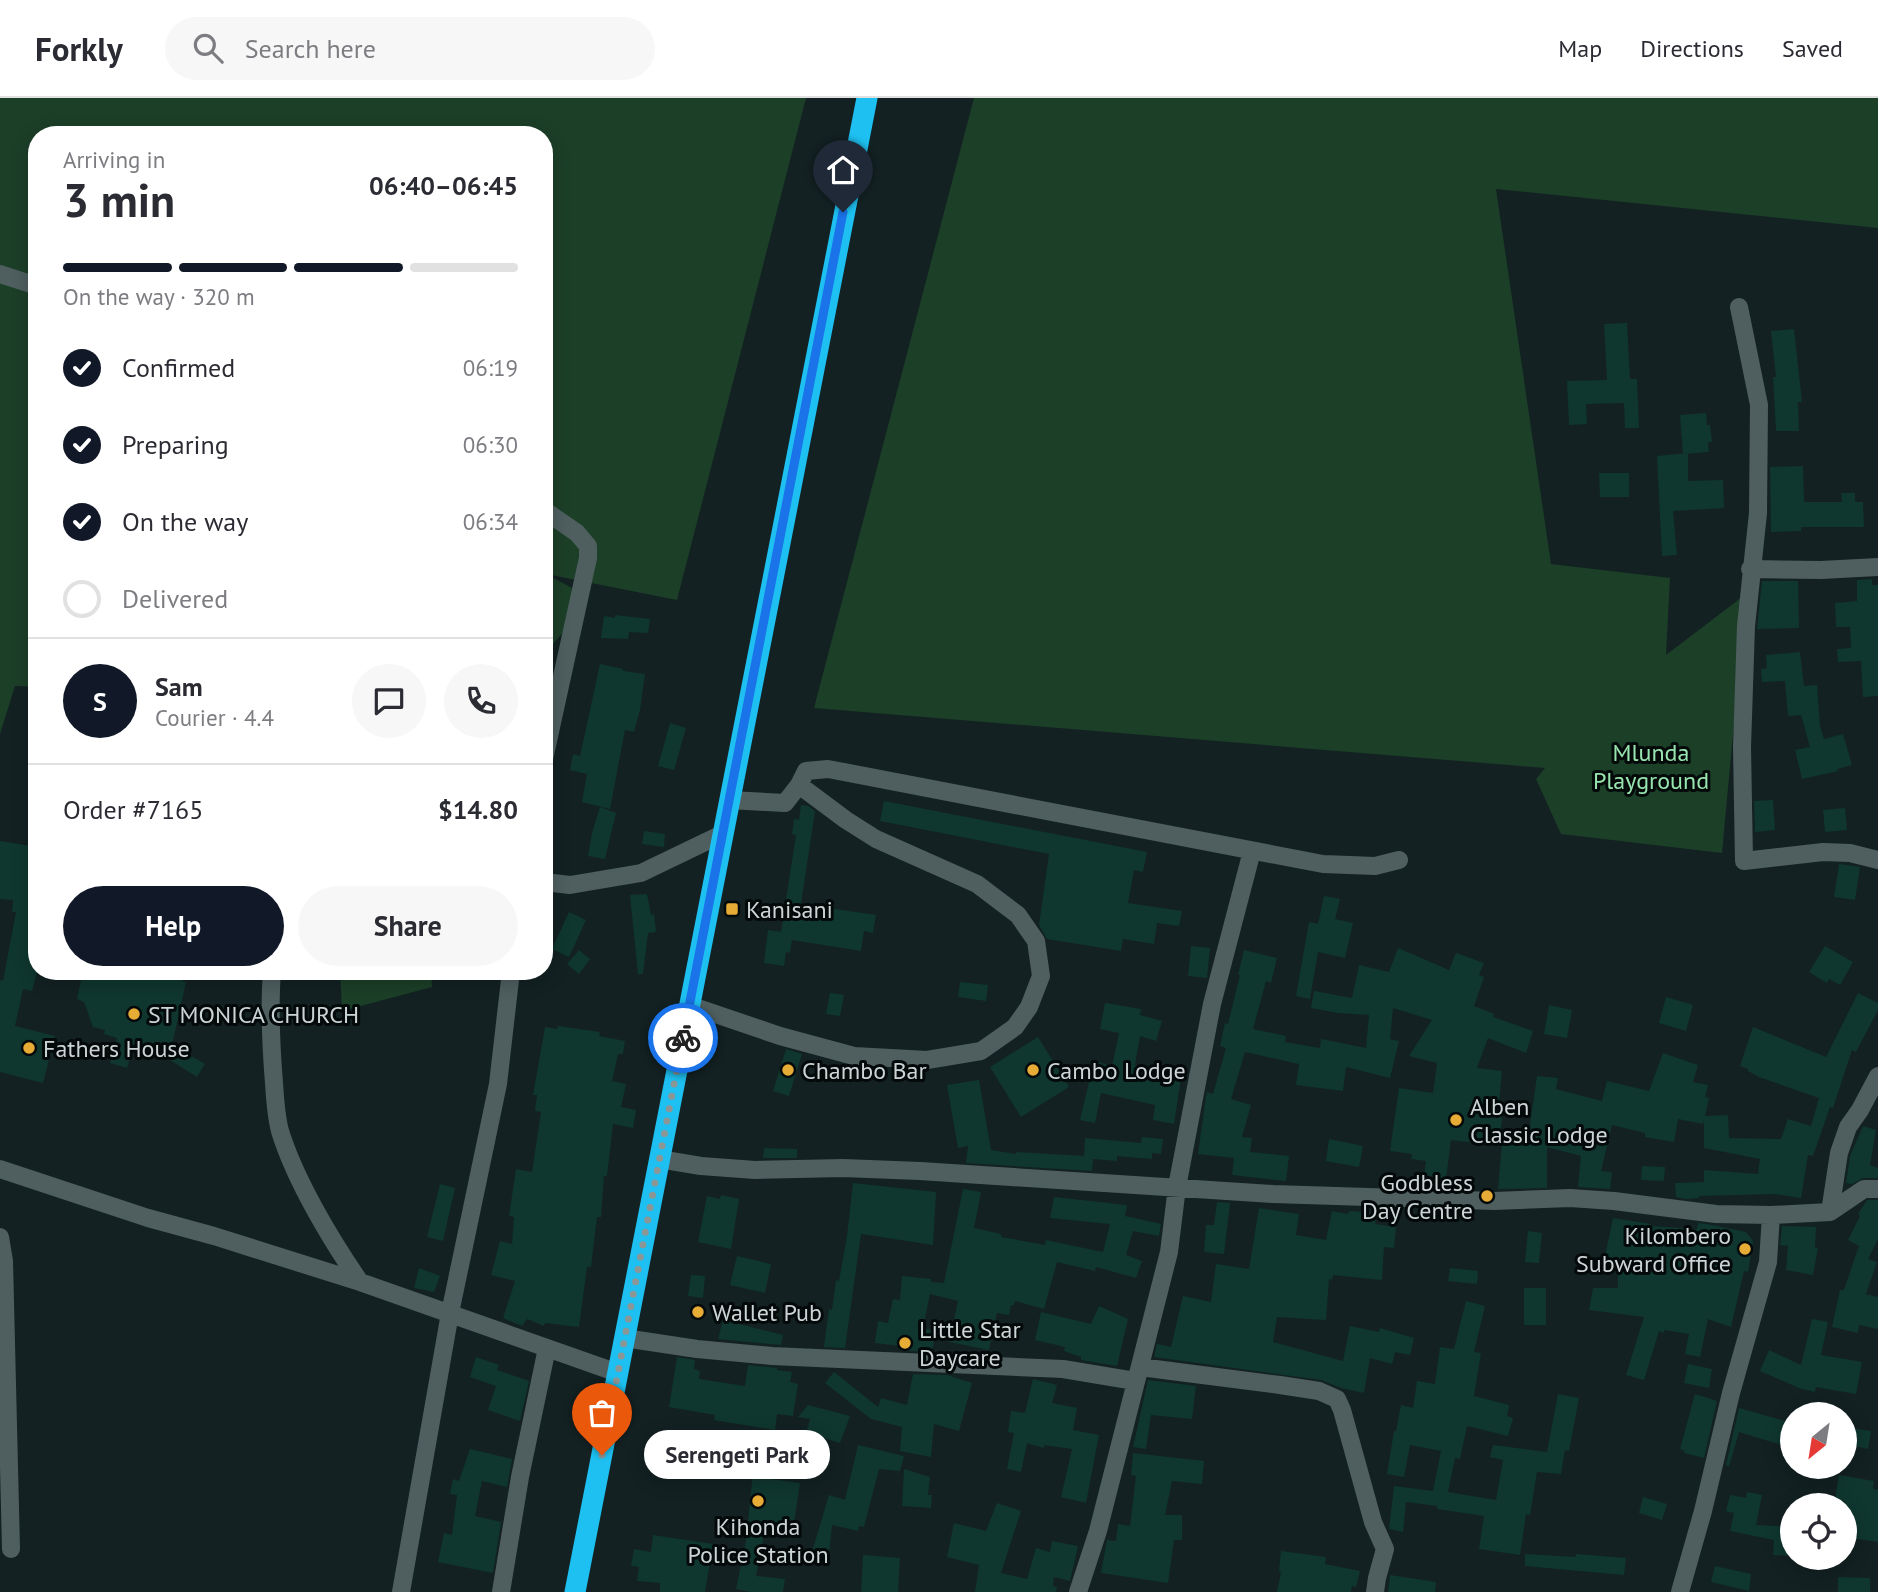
<!DOCTYPE html>
<html lang="en">
<head>
<meta charset="utf-8">
<style>
  :root { --surface:#fff; --page:#f7f7f7; --text:#2b2b33; --muted:#7c7c81; --line:#e1e1e2; --accent:#111827 }
  body { margin:0; font-family:"PT Sans",sans-serif; background:var(--page); color:var(--text); height:100vh; display:flex; flex-direction:column; font-size:26px; white-space:nowrap }
  * { box-sizing:border-box; margin:0 }
  p { font-size:23px; color:var(--muted) }
  .icon { flex:none; width:38px; height:38px; fill:none; stroke:currentColor; stroke-width:2; stroke-linecap:round; stroke-linejoin:round }
  .map { position:relative; flex:1; overflow:hidden }
  .drawer { position:absolute; left:28px; top:28px; width:525px; height:854px; display:flex; flex-direction:column; background:var(--surface); border-radius:28px; box-shadow:0 4px 18px #0003 }
  .drawer>* { flex:none }
  .needle { width:46px; rotate:210deg }
  .buttons { position:absolute; left:1780px; top:1304px; display:grid; gap:14px }
  .buttons a { display:grid; place-items:center; width:77px; height:77px; border-radius:50%; background:var(--surface); box-shadow:0 4px 18px #0003; font-size:35px }
  .pin { position:absolute; display:grid; place-items:center; width:60px; height:60px; color:#fff; margin:-72px -30px; border-radius:50% 50% 50% 0; rotate:-45deg; box-shadow:0 0 7px #0007 }
  .pin .icon { rotate:45deg }
  .courier { position:absolute; display:grid; place-items:center; width:70px; height:70px; margin:-35px; border:5px solid #1a73e8; border-radius:50%; background:#fff; color:#222; box-shadow:0 2px 9px #0007 }
  .bubble { position:absolute; height:49px; border-radius:24px; background:var(--surface); box-shadow:0 4px 18px #0003; font-size:23px; font-weight:600; line-height:49px; text-align:center }
  .overview em { font-style:normal; font-weight:600 }
  .overview div { display:flex; flex-direction:column-reverse }
  .overview { display:flex; align-items:center; justify-content:space-between; height:119px; padding:0 35px }
  h1 { font-size:46px; font-weight:600; line-height:52px }
  .bar { display:grid; grid-template-columns:repeat(4,1fr); gap:10px 7px; align-content:center; height:84px; padding:0 35px }
  .bar i { height:9px; border-radius:5px; background:var(--line) }
  .bar .active { background:var(--accent) }
  .bar p { grid-column:span 4 }
  .line { display:flex; align-items:center; gap:18px; padding:0 35px; border-top:2px solid var(--line) }
  .line div { flex:1 }
  .round { display:grid; place-items:center; flex:none; width:74px; height:74px; border-radius:37px; background:var(--page) }
  ol { padding:0 35px; list-style:none }
  li { display:flex; align-items:center; gap:21px; height:77px }
  li p { margin-inline-start:auto }
  li .icon { padding:7px; border-radius:50%; background:var(--accent); color:#fff; stroke-width:4 }
  li:last-child { color:var(--muted) }
  li i { width:38px; height:38px; border:4px solid var(--line); border-radius:50% }
  .action { display:flex; gap:14px; margin-top:auto; padding:14px 35px }
  .action a { flex:1; height:80px; border-radius:42px; background:var(--accent); color:#fff; font-size:28px; font-weight:600; line-height:80px; text-align:center }
  .action a+a { background:var(--page); color:var(--text) }
  header { display:flex; align-items:center; gap:42px; box-sizing:border-box; height:98px; padding:0 35px; background:var(--surface); border-bottom:2px solid var(--line) }
  header strong { font-size:33px }
  nav { display:flex; gap:38px; margin-inline-start:auto; font-size:24px }
  .search { width:490px; height:63px; background:var(--page); display:flex; align-items:center; gap:18px; box-sizing:border-box; padding:0 24px; border-radius:38px; color:var(--muted); font-size:26px }
  .map>svg:first-child { display:block }
  .green { fill:#1c3f28 }
  .building { fill:#0f372f }
  .lines { fill:none; stroke-linecap:round; stroke-linejoin:round }
  .minor { stroke:#4f5f60; stroke-width:18 }
  .highway { stroke:#1dc0f0; stroke-width:21 }
  .done { stroke:#8b9696; stroke-width:7; stroke-dasharray:0 12.6 }
  .route { stroke:#1a73e8; stroke-width:9 }
  .poi-dot { fill:#e6ac36; stroke:#04090a; stroke-width:2.5 }
  .labels { text-anchor:middle; dominant-baseline:central; stroke-width:6; stroke-linejoin:round; paint-order:stroke }
  .park-label { font-size:24px; fill:#98e6af; stroke:#04090a }
  .poi-label { font-size:24px; fill:#ccd5d5; stroke:#04090a; text-anchor:start }
</style>
</head>
<body>
<header>
<strong>Forkly</strong>
<div class="search"><svg class="icon" aria-label="search" viewBox="0 0 24 24"><circle cx="10" cy="10" r="6"/><path d="M15 15l6 6"/></svg>Search here</div>
<nav><a>Map</a><a>Directions</a><a>Saved</a></nav>
</header>
<div class="map">
<svg width="1878" height="1494" viewBox="0 0 1878 1494">
  <rect width="100%" height="100%" fill="#132122"/>
  <path class="green" d="M0 0H806L677 502 546 476 572 490 569 528 544 556V37H37V589L15 588 0 636Z
    M974 0H1878V130L1496 91 1551 466 1670 480 1666 557 1746 496 1722 755 1561 736 1536 681 1545 670 814 610Z
    M340 873H431L432 889 342 913Z"/>
  <path class="building" d="M1627 225 1630 281H1637L1639 330H1625L1624 305 1586 306 1587 326 1569 327 1567 283 1607 282 1604 226Z
    M1794 231 1802 304H1798L1799 333H1776L1773 279H1776L1771 233Z
    M1706 315 1707 327H1710L1712 344H1708L1709 354 1683 356 1680 317Z
    M1688 355V383L1723 382 1724 410 1673 413 1677 457 1662 458 1657 358Z
    M1803 368 1804 404H1842L1841 395H1855V404H1863L1864 429H1801V433L1771 434 1770 369Z
    M1599 375H1629V399H1600Z
    M1872 481V487H1878V598L1863 599 1861 563 1838 564 1837 551 1851 550 1850 529H1836L1835 505 1857 503V482Z
    M1762 483H1798L1799 530 1757 531Z
    M615 517 650 521 648 535 629 534 628 541 601 540 604 518 615 520Z
    M1800 554 1804 588 1817 587 1820 628 1824 641 1843 636 1852 667 1837 671 1838 673 1802 681 1795 652 1810 649 1801 617 1788 618 1785 583 1762 584 1761 571 1767 570 1766 557Z
    M600 566 623 571V573L645 576 640 612 634 634 625 632 610 711 582 704 587 676 570 672 573 656 580 658Z
    M670 625 686 630 674 672 658 668Z
    M1773 702 1775 732 1755 734 1754 703Z
    M884 703 1147 754 1143 774 1134 772 1128 805 1182 813 1179 828 1157 825 1154 846 1123 841 1121 853 1047 841 1039 827 1049 756 880 723Z
    M801 707 808 708 815 713 801 806 876 817 873 835 864 833 861 853 792 842 790 855 786 854 784 868 764 865 768 832 781 834 796 737 792 736 794 721 799 722Z
    M600 709 616 715 605 761 588 758 592 735Z
    M1845 710 1847 732 1825 734 1823 712Z
    M644 733 665 736 664 749 642 746Z
    M0 743 37 749V874L32 893 23 891 15 928 55 938 43 985 0 974V882L3 883 16 814H12L13 802 0 801Z
    M1839 766 1860 769 1855 802 1834 799Z
    M647 796 651 817 654 816 656 834 648 835 643 876H638L630 797Z
    M1324 798 1340 801 1335 821 1353 825 1345 860 1318 854 1310 901 1296 898 1309 824 1318 826Z
    M569 814 586 822 569 859 552 851Z
    M1191 848 1210 850 1207 880 1188 878Z
    M1825 848 1853 864 1840 887 1829 881 1827 885 1809 874Z
    M1398 850 1449 872 1456 855 1484 865 1479 877 1484 879 1474 908 1494 916 1493 919 1533 933 1526 955 1488 940 1477 970 1502 973 1499 1005H1504L1499 1048 1451 1042 1446 1081 1424 1077 1426 1063 1411 1061 1412 1056 1390 1053 1399 990 1433 995 1437 965 1409 958 1432 922 1393 910 1390 941 1399 943 1390 980 1346 969 1343 993 1296 987 1299 966 1245 954 1231 1001 1251 1007 1242 1039 1252 1040 1250 1054 1289 1058 1286 1083 1232 1077 1234 1060 1198 1056 1206 998 1207 994 1213 996 1226 950 1220 948 1225 925 1228 926 1240 877H1238L1244 852 1277 860 1271 885 1266 883 1253 931 1286 938 1285 944 1320 950 1321 941 1366 950 1369 917 1338 915 1311 910 1314 893 1352 900 1359 867 1389 874Z
    M579 852 590 861 579 876 567 866Z
    M83 873H185L183 884H186L172 947 205 966 197 979 165 959 170 951 135 944 127 970 110 965 117 940 104 936 105 932 93 929 84 904 77 901Z
    M960 884 988 887 986 903 958 899Z
    M830 895 844 897 840 918 826 916Z
    M1858 895 1878 905V912L1856 954 1852 952 1833 1010 1830 1009 1813 1058 1808 1057 1801 1100 1774 1096 1699 1098V1100L1687 1101 1676 1099 1675 1085 1704 1084V1072L1758 1076 1760 1061 1704 1050V1022L1703 1026 1678 1021 1674 1044 1645 1039V1035L1612 1027 1601 1073 1612 1074 1610 1091 1578 1089 1581 1058 1547 1049V1090L1498 1091 1502 1045 1527 1048 1537 978 1558 980 1556 991 1602 1003 1607 983 1649 993 1663 955 1698 967 1693 984 1708 987 1705 999 1709 1000 1705 1018 1728 1017 1729 1040 1781 1041 1788 1021 1811 1028 1819 1000 1759 979 1748 973V971L1740 968 1753 929 1826 959Z
    M1666 899 1693 907 1686 933 1659 925Z
    M1105 905 1141 911 1140 917 1162 923 1156 943 1140 938 1135 967 1147 970 1146 975 1181 980 1174 1026 1153 1022 1155 1007 1101 995 1095 1025 1080 1022 1094 963 1112 968 1119 935 1100 931Z
    M1549 907 1572 912 1567 940 1544 936Z
    M558 928 600 934 599 938 625 943 623 956H618L612 983 626 986 621 1009 636 1012 633 1030 613 1026 607 1078H604L601 1119H597L591 1169H587L579 1229 545 1225 544 1228 527 1221 522 1228 503 1220 515 1183 491 1177 500 1143 512 1146 514 1119 509 1118 516 1071 532 1074 541 1014 535 1013 537 997H533L545 929 557 931Z
    M1038 939 1069 989 1021 1019 990 969Z
    M786 951 802 956 789 998 773 993Z
    M979 982 991 1052 1016 1056V1054L1084 1058 1085 1040 1141 1045 1142 1039 1163 1041 1161 1056 1152 1055V1061L1117 1058V1063L1093 1061 1092 1073 966 1065 968 1048 958 1050 947 987Z
    M1863 1028 1876 1032 1870 1067 1878 1070V1080H1863L1852 1086 1846 1085 1850 1058Z
    M1329 1041 1363 1048 1359 1069 1326 1063Z
    M764 1050 797 1051V1060H763Z
    M1642 1068 1665 1069 1664 1083 1641 1082Z
    M853 1085 936 1094 933 1147 861 1136 845 1250 824 1249 829 1211 832 1212 836 1182 839 1183 847 1138Z
    M440 1086 455 1090 443 1143 427 1139Z
    M963 1091 981 1094 974 1130 1001 1136V1139L1045 1147 1046 1142 1103 1154 1110 1126 1050 1120 1054 1099 1127 1107 1125 1118 1161 1126 1159 1138 1133 1133 1126 1157 1142 1163 1136 1180 1096 1169 1095 1173 1057 1164 1044 1211 1015 1203 1014 1207H1011L1009 1217 997 1215 989 1252 949 1244 958 1203 930 1196 923 1230 936 1233 932 1254 909 1253V1249L875 1245 878 1223 888 1225 893 1201 900 1202 902 1178 931 1181V1184L944 1185Z
    M721 1097 739 1101 731 1151 698 1144 707 1098 720 1101Z
    M1867 1102H1878V1141L1868 1161 1877 1164 1866 1196 1878 1199V1231L1859 1227 1858 1235 1832 1229 1840 1192H1844L1859 1148 1848 1142 1860 1118 1858 1116Z
    M1217 1104 1230 1105 1224 1156 1204 1154 1206 1127H1214Z
    M1259 1110 1299 1116 1296 1137 1326 1142 1332 1113 1348 1116 1349 1113 1377 1115 1375 1126 1396 1129 1394 1150 1384 1149 1382 1182 1333 1177 1332 1182 1329 1181 1326 1222 1277 1219 1273 1244 1343 1263 1350 1228 1379 1234 1380 1230 1414 1240 1410 1257 1395 1254 1392 1266 1370 1260 1364 1295 1341 1290 1321 1282 1154 1259 1157 1246 1171 1249 1183 1198 1211 1204 1216 1166 1249 1171Z
    M1613 1120 1651 1126V1128L1697 1131 1698 1125 1707 1126 1746 1134 1753 1143 1748 1174 1744 1173 1731 1229 1708 1221 1700 1259 1685 1256 1689 1236 1665 1232 1663 1235 1659 1233 1644 1282 1626 1277 1644 1219 1589 1212 1593 1190H1618V1174L1602 1173Z
    M1782 1128 1816 1129 1815 1150H1818L1813 1177 1786 1172 1788 1148 1780 1147Z
    M1528 1133 1542 1135 1539 1165 1525 1164Z
    M737 1158 771 1166 765 1195 730 1187Z
    M419 1170 440 1178 434 1194 414 1190Z
    M1450 1170 1478 1173 1477 1186 1448 1183Z
    M691 1177 705 1178 703 1200 688 1198Z
    M1524 1190H1546V1227H1524Z
    M1466 1203 1485 1208 1474 1254 1481 1255 1474 1298 1509 1307 1507 1318 1513 1320 1508 1338 1467 1328 1460 1361 1455 1360 1448 1394 1496 1402 1503 1362 1490 1359 1493 1347 1547 1354 1558 1296 1579 1300 1569 1353 1565 1352 1561 1376 1537 1374 1530 1417 1526 1416 1520 1457 1479 1451 1484 1418 1437 1411V1408L1406 1404 1403 1434 1389 1431 1394 1388 1433 1393 1441 1353 1410 1347 1404 1379 1387 1376 1394 1333H1396L1401 1307 1413 1310 1417 1283 1435 1286 1440 1249 1454 1251Z
    M1099 1208 1128 1221 1117 1268 1081 1262V1259L1064 1253 1065 1249 1035 1242 1041 1214 1091 1226Z
    M1812 1221 1828 1224 1821 1257 1862 1264 1856 1296 1816 1289 1815 1294 1799 1290 1760 1273 1769 1252 1801 1267Z
    M723 1222 783 1237 781 1247 718 1241Z
    M476 1259 499 1267 497 1272 529 1283 520 1323 488 1312 496 1288 470 1279Z
    M677 1259 695 1262 694 1271 700 1273 699 1281 745 1288 748 1267 777 1270V1272L792 1274 790 1284 798 1286 793 1318 777 1316 775 1332 714 1322 715 1317 669 1309Z
    M1688 1266 1712 1271 1709 1290 1684 1285Z
    M834 1274 878 1309 881 1300 907 1307 913 1276 947 1277 972 1285 959 1333 934 1326 931 1359 900 1353 902 1329 871 1321 825 1285Z
    M1033 1281 1057 1287 1052 1305 1077 1310 1073 1332 1099 1337 1086 1405 1061 1399 1072 1351 1044 1347V1350L1027 1345 1021 1374 1007 1371 1014 1335 1008 1334 1011 1313 1025 1315Z
    M1148 1282 1196 1288 1192 1321 1151 1317 1146 1351 1133 1349Z
    M1695 1296 1717 1303 1704 1360 1684 1355 1685 1353 1680 1351Z
    M808 1307 850 1318 840 1345 806 1335 810 1321 798 1319Z
    M1739 1310 1792 1325V1350L1739 1334 1729 1368 1726 1367Z
    M1844 1329 1871 1333 1868 1351 1844 1346Z
    M858 1347 904 1358 900 1373 879 1371 864 1429 859 1428 858 1433 832 1427 829 1456 812 1454 829 1397 845 1402Z
    M470 1351 512 1361 507 1389 482 1383 475 1418 501 1424 493 1475 438 1464 444 1435 452 1437 457 1397 450 1396 453 1381 459 1383Z
    M1133 1355 1204 1363 1202 1386 1172 1383 1165 1417H1182V1442H1174L1168 1485 1101 1475 1107 1442 1116 1443 1118 1426 1130 1428 1136 1378 1131 1377Z
    M904 1371 930 1379 928 1397H932L931 1410 902 1408Z
    M753 1375 772 1377 771 1381 800 1385 793 1431 766 1427 756 1478 785 1481 783 1494H751L736 1491 750 1423H748Z
    M1839 1377 1874 1383 1873 1391 1878 1392V1444L1844 1439V1403L1835 1401Z
    M1747 1394 1762 1397 1756 1427 1792 1429 1791 1458 1773 1457 1774 1442 1730 1433 1734 1415 1726 1413 1730 1397 1746 1400Z
    M1643 1399 1667 1406 1662 1422 1639 1415Z
    M997 1405 1021 1413 1001 1475 1027 1481 1036 1450 1050 1454 1052 1443 1078 1448 1070 1483 1054 1479 1053 1488 1057 1489 1056 1494H975L979 1467 947 1459 954 1425 986 1433Z
    M653 1437 713 1446 705 1494H660V1485L637 1483 639 1469 631 1468 634 1451 651 1454Z
    M1281 1453 1326 1459 1325 1466 1360 1473 1356 1489 1352 1488 1351 1494H1277L1281 1474 1279 1473Z
    M1525 1456 1576 1459V1456L1626 1460 1624 1477 1525 1468Z
    M863 1457 900 1460 898 1494H861Z
    M1715 1468 1751 1476 1749 1493 1711 1484Z
    M1390 1477 1436 1484 1435 1494H1388Z
    M1838 1479 1870 1480V1494H1838Z"/>
  <g class="lines">
    <path class="minor" d="M0 176 37 188
      M1739 209 1759 307 1758 415 1746 528 1742 649 1744 763 1823 754 1850 755 1878 762
      M544 412 577 435 588 448V460L544 661
      M1750 471 1821 472 1878 469
      M729 702 785 705 799 687 806 673 828 671 1323 766 1375 768 1399 762
      M544 784 570 787 641 775 722 736
      M272 873C269 911 271 948 274 985 275 1001 276 1018 280 1033 295 1082 331 1142 360 1184
      M689 907 780 938 854 958 927 962 981 953 1015 929 1029 909 1041 878 1036 843 1018 817 977 786 876 741 846 722 799 687
      M659 1061 701 1068 755 1072 843 1070 920 1073 1273 1096 1494 1103 1570 1100 1614 1103 1716 1116 1771 1117 1830 1114 1864 1091H1878
      M0 1071 148 1120 214 1138 360 1184 618 1275
      M1830 1114 1839 1055 1848 1029 1860 1012 1878 978
      M0 1139 4 1163 11 1451
      M624 1240 697 1251 772 1258 1063 1271 1135 1283
      M1140 1269 1280 1287 1319 1293 1337 1301 1342 1312 1373 1424 1385 1451 1377 1480 1375 1494
      M401 1494 450 1215 498 986 511 873
      M501 1494 520 1379 547 1250
      M1078 1494 1098 1433 1169 1154 1177 1089 1212 906 1252 753
      M1680 1494 1703 1413 1731 1295 1768 1164 1771 1117"/>
    <path class="highway" d="M575 1494 867 0"/>
  </g>
  <g class="lines">
    <path class="done" d="M602 1357 683 940"/>
    <path class="route" d="M683 940 843 114"/>
  </g>
  <g class="poi-dot">
    <rect x="725" y="804" width="14" height="14" rx="3.5"/>
    <circle cx="134" cy="916" r="7"/>
    <circle cx="29" cy="950" r="7"/>
    <circle cx="788" cy="972" r="7"/>
    <circle cx="1033" cy="972" r="7"/>
    <circle cx="1456" cy="1022" r="7"/>
    <circle cx="1487" cy="1098" r="7"/>
    <circle cx="1745" cy="1151" r="7"/>
    <circle cx="698" cy="1214" r="7"/>
    <circle cx="905" cy="1245" r="7"/>
    <circle cx="758" cy="1403" r="7"/>
  </g>
  <g class="labels">
    <g class="park-label">
      <text x="1651" y="654">Mlunda<tspan x="1651" dy="28">Playground</tspan></text>
    </g>
    <g class="poi-label">
      <text x="746" y="811">Kanisani</text>
      <text x="148" y="916">ST MONICA CHURCH</text>
      <text x="43" y="950">Fathers House</text>
      <text x="802" y="972">Chambo Bar</text>
      <text x="1047" y="972">Cambo Lodge</text>
      <text x="1470" y="1008">Alben<tspan x="1470" dy="28">Classic Lodge</tspan></text>
      <text x="1473" y="1084" text-anchor="end">Godbless<tspan x="1473" dy="28">Day Centre</tspan></text>
      <text x="1731" y="1137" text-anchor="end">Kilombero<tspan x="1731" dy="28">Subward Office</tspan></text>
      <text x="712" y="1214">Wallet Pub</text>
      <text x="919" y="1231">Little Star<tspan x="919" dy="28">Daycare</tspan></text>
      <text x="758" y="1428" text-anchor="middle">Kihonda<tspan x="758" dy="28">Police Station</tspan></text>
    </g>
  </g>
</svg>
<div class="buttons">
<a><svg class="needle" viewBox="-14 -14 28 28"><path d="M0-13l5 13h-10z" fill="#e53935"/><path d="M0 13l5-13h-10z" fill="#7c7c81"/></svg></a>
<a><svg class="icon" aria-label="locate" viewBox="0 0 24 24"><circle cx="12" cy="12" r="6"/><path d="M12 2v4M12 18v4M2 12h4M18 12h4"/></svg></a>
</div>
<div class="pin" style="left:602px;top:1357px;background:#ea580c"><svg class="icon" aria-label="bag" viewBox="0 0 24 24"><path d="M5 8h14l-1 12H6zM9 8a3 3 0 0 1 6 0"/></svg></div>
<div class="pin" style="left:843px;top:114px;background:#1f2937"><svg class="icon" aria-label="home" viewBox="0 0 24 24"><path d="M3 11l9-7 9 7M6 9v11h12V9"/></svg></div>
<div class="courier" style="left:683px;top:940px"><svg class="icon" aria-label="bike" viewBox="0 0 24 24"><circle cx="6" cy="16" r="4"/><circle cx="18" cy="16" r="4"/><path d="M6 16l4-8h5l3 8M10 8l3 8H6M13 5h3"/></svg></div>
<div class="bubble" style="left:644px;top:1332px;width:186px">Serengeti Park</div>
<section class="drawer">
<div class="overview"><div><h1>3 min</h1><p>Arriving in</p></div><em>06:40–06:45</em></div>
<div class="bar"><i class="active"></i><i class="active"></i><i class="active"></i><i></i><p>On the way · 320 m</p></div>
<ol>
<li><svg class="icon" aria-label="check" viewBox="0 0 24 24"><path d="M5 12l5 5 9-10"/></svg>Confirmed<p>06:19</p></li>
<li><svg class="icon" aria-label="check" viewBox="0 0 24 24"><path d="M5 12l5 5 9-10"/></svg>Preparing<p>06:30</p></li>
<li><svg class="icon" aria-label="check" viewBox="0 0 24 24"><path d="M5 12l5 5 9-10"/></svg>On the way<p>06:34</p></li>
<li><i></i>Delivered</li>
</ol>
<div class="line" style="height:126px"><b class="round" style="background:var(--accent);color:#fff">S</b><div><b>Sam</b><p>Courier · 4.4</p></div><a class="round"><svg class="icon" aria-label="chat" viewBox="0 0 24 24"><path d="M4 5h16v11H9l-5 4z"/></svg></a><a class="round"><svg class="icon" aria-label="phone" viewBox="0 0 24 24"><path d="M5 4h4l2 5-3 2q2 4 5 5l2-3 5 2v4C11 20 4 13 5 4z"/></svg></a></div>
<div class="line" style="height:91px"><div>Order #7165</div><b>$14.80</b></div>
<div class="action"><a>Help</a><a>Share</a></div>
</section>
</div>
</body>
</html>
